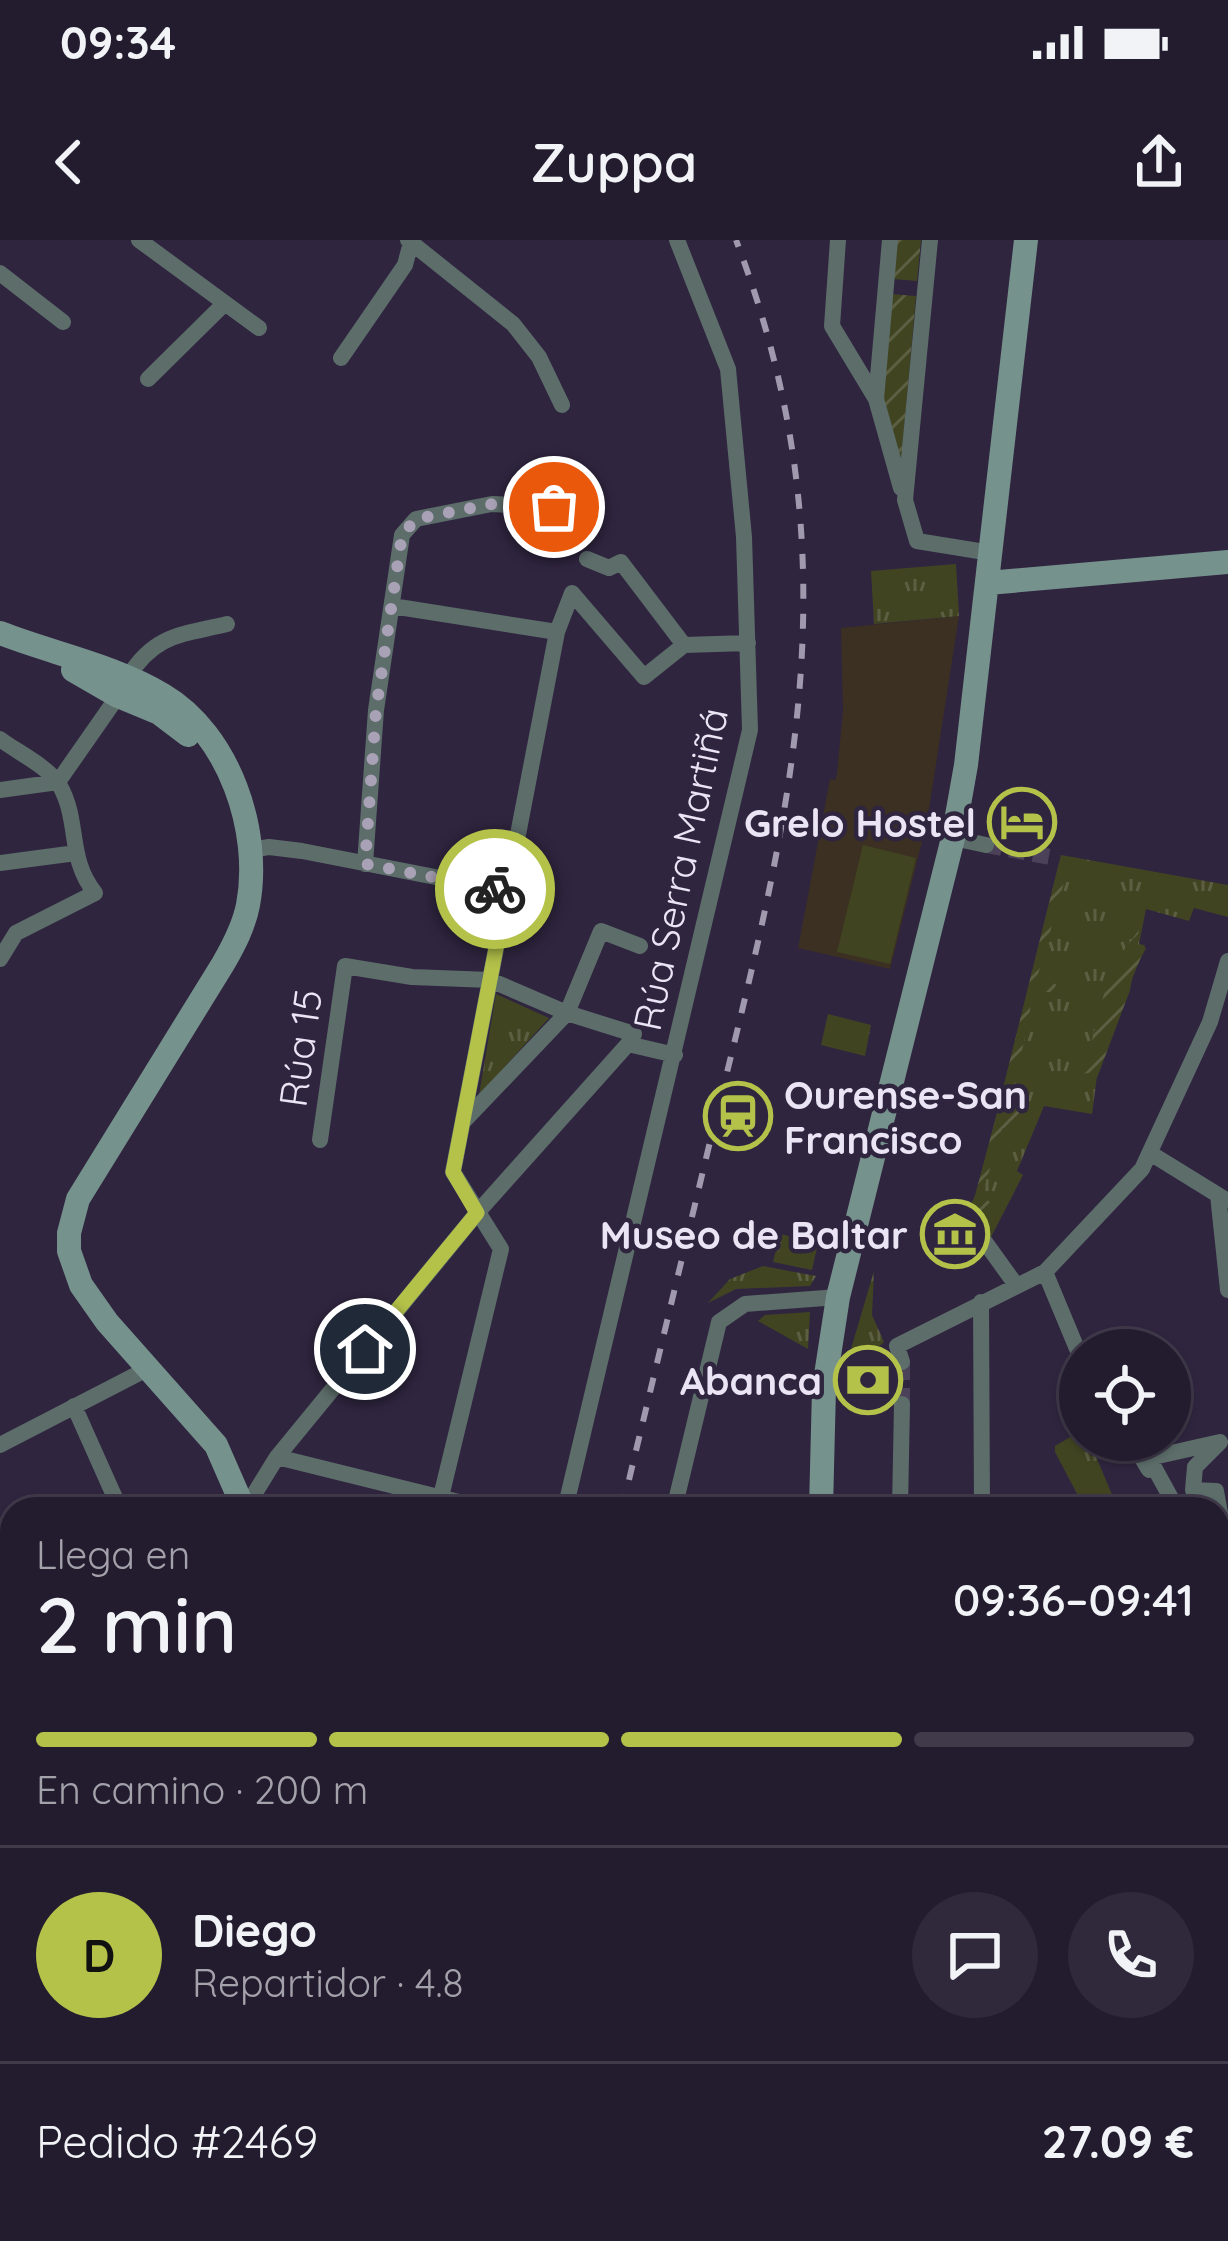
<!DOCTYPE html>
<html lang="es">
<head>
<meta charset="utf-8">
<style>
  :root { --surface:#231c2f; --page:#2f293b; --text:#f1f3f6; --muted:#a3a1aa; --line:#403a4b; --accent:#b4c24a }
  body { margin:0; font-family:Quicksand,sans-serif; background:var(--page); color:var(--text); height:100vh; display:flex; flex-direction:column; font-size:45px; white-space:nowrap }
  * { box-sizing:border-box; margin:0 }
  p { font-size:39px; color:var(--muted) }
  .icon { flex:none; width:66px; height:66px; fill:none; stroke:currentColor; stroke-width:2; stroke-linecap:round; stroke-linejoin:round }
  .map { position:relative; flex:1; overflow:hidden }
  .sheet { position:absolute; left:0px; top:1257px; width:1230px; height:744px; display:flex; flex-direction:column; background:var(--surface); border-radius:36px 36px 0 0; box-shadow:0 3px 9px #0004,0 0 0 3px var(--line) }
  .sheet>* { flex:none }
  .tools { position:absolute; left:1059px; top:1089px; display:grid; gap:24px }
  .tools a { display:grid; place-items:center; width:132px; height:132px; border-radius:50%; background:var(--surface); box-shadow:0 3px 9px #0004,0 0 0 3px var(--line); font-size:60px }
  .pin { position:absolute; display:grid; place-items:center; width:102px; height:102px; color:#fff; margin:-51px; border:6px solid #fff; border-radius:50%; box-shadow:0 3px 12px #0007 }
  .courier { position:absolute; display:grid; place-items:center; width:120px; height:120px; margin:-60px; border:9px solid #b4c24a; border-radius:50%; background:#fff; color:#222; box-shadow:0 3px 15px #0007 }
  .summary em { font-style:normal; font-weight:600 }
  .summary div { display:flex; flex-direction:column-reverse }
  .summary { display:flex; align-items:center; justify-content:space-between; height:204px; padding:0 36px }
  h1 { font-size:78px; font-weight:600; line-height:90px }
  .bar { display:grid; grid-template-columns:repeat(4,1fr); gap:18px 12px; align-content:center; height:144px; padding:0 36px }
  .bar i { height:15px; border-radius:9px; background:var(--line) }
  .bar .on { background:var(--accent) }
  .bar p { grid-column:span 4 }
  .line { display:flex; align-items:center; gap:30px; padding:0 36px; border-top:3px solid var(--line) }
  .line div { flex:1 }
  .round { display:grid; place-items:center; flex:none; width:126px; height:126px; border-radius:63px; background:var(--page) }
  .status { display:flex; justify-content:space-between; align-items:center; height:84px; padding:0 60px; background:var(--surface); direction:ltr }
  .status svg { height:33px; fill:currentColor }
  header { display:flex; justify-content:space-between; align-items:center; height:156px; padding:0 36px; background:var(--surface); font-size:54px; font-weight:600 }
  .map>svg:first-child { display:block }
  .education { fill:#3c3022 }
  .grass { fill:url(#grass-tufts) }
  .cemetery { fill:url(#cemetery-stones) }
  .garden { fill:url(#garden-furrows) }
  .pitch { fill:#404421 }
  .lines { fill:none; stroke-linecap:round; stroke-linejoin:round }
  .street-tunnel { stroke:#4b425a; stroke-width:16; stroke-dasharray:16 8; stroke-linecap:butt }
  .street { stroke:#5c6d6a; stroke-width:16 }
  .secondary { stroke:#76928d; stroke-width:24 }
  .rail { stroke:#a199ae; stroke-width:6; stroke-dasharray:15 15; stroke-linecap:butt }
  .done { stroke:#a9a1b5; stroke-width:12; stroke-dasharray:0 21.6 }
  .route { stroke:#b4c24a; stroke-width:15 }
  .labels { text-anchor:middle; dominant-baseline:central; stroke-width:9; stroke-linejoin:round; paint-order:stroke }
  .poi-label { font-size:39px; font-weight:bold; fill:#eae4f5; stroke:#2f253f; text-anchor:end }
  .street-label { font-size:39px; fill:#eae4f5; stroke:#2f253f }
</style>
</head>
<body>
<div class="status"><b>09:34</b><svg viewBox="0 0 49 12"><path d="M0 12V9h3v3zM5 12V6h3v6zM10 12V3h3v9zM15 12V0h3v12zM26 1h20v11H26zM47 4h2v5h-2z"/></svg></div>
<header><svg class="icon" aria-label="back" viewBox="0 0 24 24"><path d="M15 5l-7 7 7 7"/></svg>Zuppa<svg class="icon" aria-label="share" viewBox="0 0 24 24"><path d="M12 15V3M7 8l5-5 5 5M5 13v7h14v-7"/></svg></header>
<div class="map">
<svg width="1228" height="2001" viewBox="0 0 1228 2001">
  <defs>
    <pattern id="grass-tufts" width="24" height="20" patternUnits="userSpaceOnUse" patternTransform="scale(3)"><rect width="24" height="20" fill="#404421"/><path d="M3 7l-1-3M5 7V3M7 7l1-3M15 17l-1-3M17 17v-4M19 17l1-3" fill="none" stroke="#5c5f42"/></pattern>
    <pattern id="cemetery-stones" width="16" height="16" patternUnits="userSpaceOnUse" patternTransform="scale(3)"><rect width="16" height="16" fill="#404421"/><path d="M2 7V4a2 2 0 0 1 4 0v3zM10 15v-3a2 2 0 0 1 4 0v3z" fill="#5c5f42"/></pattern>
    <pattern id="garden-furrows" width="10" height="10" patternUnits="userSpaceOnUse" patternTransform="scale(3)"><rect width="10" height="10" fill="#404421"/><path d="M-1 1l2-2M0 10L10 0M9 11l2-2" fill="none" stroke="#5c5f42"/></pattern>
  </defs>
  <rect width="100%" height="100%" fill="#2f253f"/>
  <path class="education" d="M959 376 927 582 890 729 798 708 830 539 835 540 837 533 843 471 841 388Z
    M803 1989H905V2001H802Z"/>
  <path class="grass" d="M956 324 959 376 874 384 871 331Z
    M1061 615 1228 645V677L1194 668 1189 681 1146 669 1139 704 1146 708 1131 738 1130 750 1097 836 1092 874 1044 866 1017 931 1023 935 990 999 968 970 975 956 996 877Z
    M496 754 549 778 479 855Z
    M828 774 871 785 865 816 821 805Z
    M780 994 818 1003 812 1030 773 1022Z
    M763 1026 816 1036 810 1046 736 1049 708 1063 730 1039Z
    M874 1031 872 1075 884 1102 849 1135 851 1109Z
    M810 1072 808 1109 758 1081 765 1075Z
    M1077 1193 1091 1216 1095 1214 1118 1269H1085L1055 1212V1206Z
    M0 1968 12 1970V1989H134L213 2001H0Z"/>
  <path class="cemetery" d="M12 1811V1970L0 1968V1814Z
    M134 1989H631L623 2001H213Z"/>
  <path class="garden" d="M896 0H921L917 41 893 39Z
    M891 54 916 56 901 224 883 160Z
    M1059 623 1069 625 1037 738 1056 744 1054 753 1034 750 1011 867 1023 871 1017 892 1003 888 981 957 992 963 978 985 968 970 975 956 996 877Z
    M1139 690 1136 704 1145 705C1141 721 1131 736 1130 750L1097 838 1093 832 1083 834 1111 727Z"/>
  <path class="pitch" d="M863 605 916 618 890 724 837 712Z"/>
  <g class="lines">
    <path class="street-tunnel" d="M986 605 1056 618
      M902 1164V1122"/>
    <path class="street" d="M139 0 259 88
      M408 0 513 84 539 117 562 165
      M838 0 832 86 876 159
      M890 0 876 159 901 248
      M930 0 905 260 917 301 991 313
      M0 33 63 82
      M341 118 405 25 410 6
      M148 139 225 63
      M587 319 609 328 621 322 684 405 748 403
      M392 366 557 392
      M128 437C155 394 181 395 227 384
      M0 499C17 512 49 527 60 546 80 582 67 618 95 653L16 693 0 719
      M0 550 58 542 118 456
      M953 598 986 605
      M250 610 269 607 302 611 507 651
      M0 623 76 613
      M365 624 376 470 402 295 416 279 492 264 554 267
      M628 804 675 815
      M463 882 567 773 601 691 640 706
      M320 900 345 726 412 737 490 740 567 773 634 794 628 804
      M1150 913 1226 960
      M1218 955 1228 1050
      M985 1002 1016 1045
      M1045 1032 1080 1116
      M981 1062 982 1269
      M902 1122 897 1106 1045 1032 1142 929 1210 782 1228 721
      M74 1166 120 1269
      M1131 1200 1149 1230
      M0 1205 149 1128
      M277 1217 487 1269
      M245 1269 277 1217 477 973 628 804
      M438 1269 501 1009 453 932 557 392 572 353 644 437 684 405
      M565 1269 750 490 744 297 728 129 677 0
      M674 1269 719 1082 745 1064 838 1057
      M900 1269 902 1164
      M1177 1269 1149 1218 1220 1202 1195 1227 1193 1250 1216 1251 1222 1284H1218
      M0 1359 12 1406
      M1218 1429H1228
      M1218 1528 1228 1523
      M1218 1563 1228 1586
      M1218 1758 1228 1710
      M0 1804 12 1801
      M1218 1854 1228 1855
      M1218 1921 1228 1923
      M997 1989V2001
      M1099 1989 1118 2001
      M1031 2001 1053 1989
      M1135 2001 1140 1989"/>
    <path class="secondary" d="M988 343 1228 322
      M0 393C54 414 113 425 163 455 229 494 262 591 248 665 244 686 234 705 223 724L78 959 69 993V1011L81 1045 107 1082 216 1205 244 1269
      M73 430 118 456 159 473 188 495
      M821 1269 824 1148 838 1057 953 598 966 525 1026 0
      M734 1989 744 2001
      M790 2001V1989"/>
    <path class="rail" d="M622 1269C653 1140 684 1010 715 881 793 565 857 318 736 0"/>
  </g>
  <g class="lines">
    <path class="done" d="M495 649 365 624 376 470 402 295 416 279 492 264 554 267"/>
    <path class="route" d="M365 1109 477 973 453 932 507 651 495 649"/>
  </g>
  <defs>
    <g id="hotel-ring" transform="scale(3.45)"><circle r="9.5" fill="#2f253f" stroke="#b4c24a" stroke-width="1.5"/><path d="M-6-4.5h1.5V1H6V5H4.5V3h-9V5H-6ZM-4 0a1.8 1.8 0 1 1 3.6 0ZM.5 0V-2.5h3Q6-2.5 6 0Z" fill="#b4c24a"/></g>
    <g id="station-ring" transform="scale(3.45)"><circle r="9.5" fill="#2f253f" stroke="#b4c24a" stroke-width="1.5"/><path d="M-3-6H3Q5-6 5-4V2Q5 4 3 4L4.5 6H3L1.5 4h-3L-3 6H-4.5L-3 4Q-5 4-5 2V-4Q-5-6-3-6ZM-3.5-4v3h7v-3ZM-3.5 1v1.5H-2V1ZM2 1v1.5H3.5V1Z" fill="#b4c24a"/></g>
    <g id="museum-ring" transform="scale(3.45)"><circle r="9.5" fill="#2f253f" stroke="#b4c24a" stroke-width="1.5"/><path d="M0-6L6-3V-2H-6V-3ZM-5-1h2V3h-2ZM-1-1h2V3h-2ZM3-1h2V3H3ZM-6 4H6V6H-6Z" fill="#b4c24a"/></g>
    <g id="bank-ring" transform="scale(3.45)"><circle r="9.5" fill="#2f253f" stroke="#b4c24a" stroke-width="1.5"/><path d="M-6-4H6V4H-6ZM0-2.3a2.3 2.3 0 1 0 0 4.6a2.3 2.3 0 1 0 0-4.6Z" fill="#b4c24a"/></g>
  </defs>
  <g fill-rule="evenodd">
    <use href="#hotel-ring" x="1022" y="582"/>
    <use href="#station-ring" x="738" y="876"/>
    <use href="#museum-ring" x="955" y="994"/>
    <use href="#bank-ring" x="868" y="1140"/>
  </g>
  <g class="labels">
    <g class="poi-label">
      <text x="976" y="582">Grelo Hostel</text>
      <text x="784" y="854" text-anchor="start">Ourense-San<tspan x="784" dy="45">Francisco</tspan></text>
      <text x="908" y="994">Museo de Baltar</text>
      <text x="822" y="1140">Abanca</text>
    </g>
    <g class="street-label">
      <text transform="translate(680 629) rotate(-78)">Rúa Serra Martiñá</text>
      <text transform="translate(300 808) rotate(-82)">Rúa 15</text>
    </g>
  </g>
</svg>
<div class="tools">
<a><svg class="icon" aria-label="locate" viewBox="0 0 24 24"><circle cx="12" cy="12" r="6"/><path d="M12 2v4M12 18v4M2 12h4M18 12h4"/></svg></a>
</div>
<div class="pin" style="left:554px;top:267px;background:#ea580c"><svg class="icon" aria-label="bag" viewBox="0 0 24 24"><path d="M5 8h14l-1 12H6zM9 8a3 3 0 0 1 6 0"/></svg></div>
<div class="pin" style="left:365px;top:1109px;background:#1f2937"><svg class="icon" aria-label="home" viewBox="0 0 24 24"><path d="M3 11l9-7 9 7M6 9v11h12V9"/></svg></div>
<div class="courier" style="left:495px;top:649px"><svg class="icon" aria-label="bike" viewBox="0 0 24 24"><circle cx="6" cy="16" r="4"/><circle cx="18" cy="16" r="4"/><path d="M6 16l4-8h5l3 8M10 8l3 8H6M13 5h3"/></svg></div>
<section class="sheet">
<div class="summary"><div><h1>2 min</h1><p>Llega en</p></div><em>09:36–09:41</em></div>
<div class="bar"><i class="on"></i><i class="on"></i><i class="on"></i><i></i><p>En camino · 200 m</p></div>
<div class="line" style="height:216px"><b class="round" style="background:var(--accent);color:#111">D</b><div><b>Diego</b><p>Repartidor · 4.8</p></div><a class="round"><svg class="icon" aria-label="chat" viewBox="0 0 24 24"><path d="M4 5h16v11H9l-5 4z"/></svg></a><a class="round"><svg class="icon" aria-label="phone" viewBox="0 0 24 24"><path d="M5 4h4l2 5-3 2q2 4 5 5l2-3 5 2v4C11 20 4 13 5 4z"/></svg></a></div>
<div class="line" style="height:156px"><div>Pedido #2469</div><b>27.09 €</b></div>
</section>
</div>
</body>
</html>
